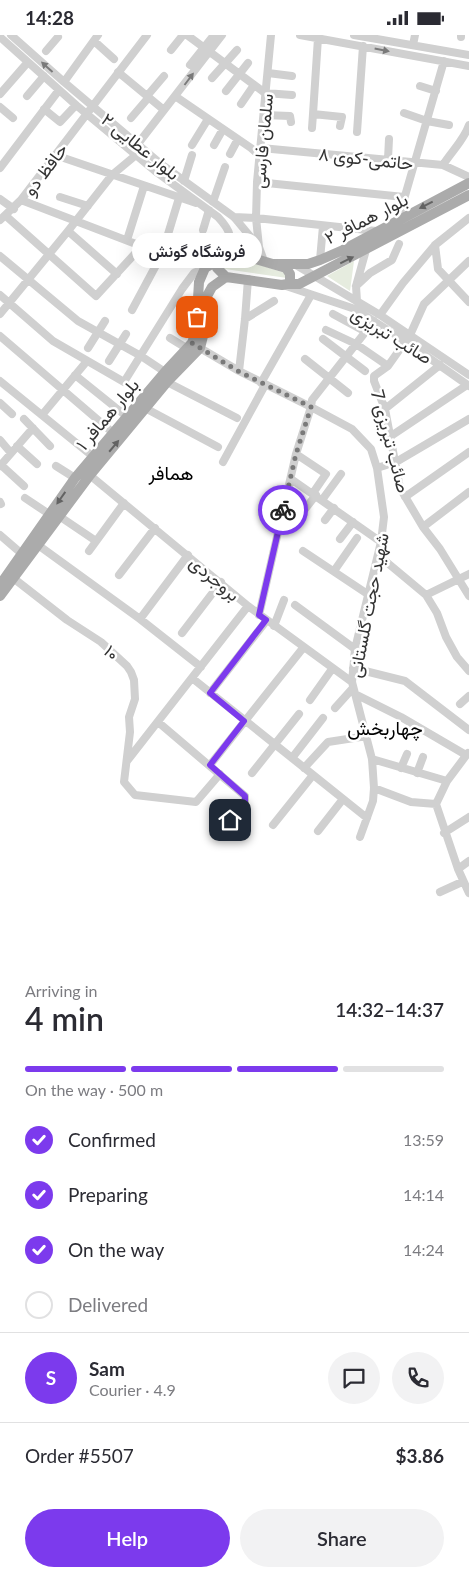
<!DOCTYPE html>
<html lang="en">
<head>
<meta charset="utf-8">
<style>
  :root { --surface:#fff; --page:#f2f2f3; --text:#2b2b33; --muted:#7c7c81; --line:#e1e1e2; --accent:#7c3aed }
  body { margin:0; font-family:Lato,Vazirmatn,sans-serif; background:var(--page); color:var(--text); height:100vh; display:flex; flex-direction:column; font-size:19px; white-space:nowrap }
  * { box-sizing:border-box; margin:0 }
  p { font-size:16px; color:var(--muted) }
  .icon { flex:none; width:28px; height:28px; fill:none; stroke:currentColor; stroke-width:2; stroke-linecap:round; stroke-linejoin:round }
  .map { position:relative; height:932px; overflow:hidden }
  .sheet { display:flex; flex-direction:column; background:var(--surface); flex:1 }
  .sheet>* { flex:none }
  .pin { position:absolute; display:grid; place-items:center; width:42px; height:42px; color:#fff; margin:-21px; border-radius:10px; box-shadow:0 2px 8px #0006 }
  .courier { position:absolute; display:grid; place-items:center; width:50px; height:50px; margin:-25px; border:4px solid #7c3aed; border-radius:50%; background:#fff; color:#222; box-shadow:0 1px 6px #0007 }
  .bubble { position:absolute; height:35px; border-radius:18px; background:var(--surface); box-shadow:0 5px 20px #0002; font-size:16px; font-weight:600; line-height:35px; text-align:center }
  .headline em { font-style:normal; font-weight:600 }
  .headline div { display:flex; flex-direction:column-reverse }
  .headline { display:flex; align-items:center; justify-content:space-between; height:85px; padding:0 25px }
  h1 { font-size:32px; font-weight:600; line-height:38px }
  .bar { display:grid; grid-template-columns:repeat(4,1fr); gap:8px 5px; align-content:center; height:60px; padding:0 25px }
  .bar i { height:6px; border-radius:4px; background:var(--line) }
  .bar .current { background:var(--accent) }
  .bar p { grid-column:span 4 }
  .line { display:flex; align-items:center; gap:12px; padding:0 25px; border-top:1px solid var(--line) }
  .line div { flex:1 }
  .round { display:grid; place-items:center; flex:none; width:52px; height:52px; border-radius:26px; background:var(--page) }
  ol { padding:0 25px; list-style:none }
  li { display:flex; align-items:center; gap:15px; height:55px }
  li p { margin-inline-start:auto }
  li .icon { padding:5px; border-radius:50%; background:var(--accent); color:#fff; stroke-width:4 }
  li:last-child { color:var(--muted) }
  li i { width:28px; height:28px; border:2px solid var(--line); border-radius:50% }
  .action { display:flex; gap:10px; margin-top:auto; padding:10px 25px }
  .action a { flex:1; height:58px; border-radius:30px; background:var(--accent); color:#fff; font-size:20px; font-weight:600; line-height:58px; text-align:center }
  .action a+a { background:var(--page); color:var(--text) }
  .status { display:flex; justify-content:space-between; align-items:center; height:35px; padding:0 25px; background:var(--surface); direction:ltr }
  .status svg { height:14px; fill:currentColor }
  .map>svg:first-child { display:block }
  .green { fill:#e6ecdf }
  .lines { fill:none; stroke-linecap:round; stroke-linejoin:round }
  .minor { stroke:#d0d0d0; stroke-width:8 }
  .major { stroke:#ababab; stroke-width:10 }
  .oneway { fill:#7a7a7a }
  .oneway2 { fill:#636363 }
  .done { stroke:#7a7a7a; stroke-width:5; stroke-dasharray:0 9 }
  .route { stroke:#7c3aed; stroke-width:6 }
  .labels { text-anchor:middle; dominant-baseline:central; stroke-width:5; stroke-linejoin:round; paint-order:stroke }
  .street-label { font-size:18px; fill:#333; stroke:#fff }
  .neighbourhood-label { font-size:19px; fill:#000; stroke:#fff }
</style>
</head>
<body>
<div class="status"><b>14:28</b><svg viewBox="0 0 49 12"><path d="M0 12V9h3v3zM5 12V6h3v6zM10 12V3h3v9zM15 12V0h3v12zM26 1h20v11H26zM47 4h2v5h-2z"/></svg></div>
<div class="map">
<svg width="469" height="932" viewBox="0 0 469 932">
  <rect width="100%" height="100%" fill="#fff"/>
  <path class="green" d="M232 221 288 239 287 243 225 234 222 231V226Z
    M354 226 350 256 327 241Z"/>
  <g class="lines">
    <path class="minor" d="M11 0 64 47 161 129 234 182 259 212 264 226
      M187 0 265 58 292 60
      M300 0 469 31
      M354 0 469 20
      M0 2 76 70 155 136 218 182C231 196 233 203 226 219
      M461 2V0
      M318 3 313 79 342 82 340 91
      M94 6 114 24
      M413 10 415 0
      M171 15 183 0
      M46 16 58 2
      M190 30 214 0
      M118 37 164 75
      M268 38 292 41
      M212 43 237 15
      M64 47 98 0
      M420 51 436 56
      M226 56 248 28
      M0 59 28 27
      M27 61 44 41
      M147 61 164 41
      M175 61 251 113 259 120
      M241 69 254 50
      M0 72 13 83
      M44 74 60 87 76 70
      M404 78 427 86 449 90
      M264 80 290 81 291 87
      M131 83 149 62
      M312 93 313 79
      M357 97 363 11
      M137 110 222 0
      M192 110 208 84
      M214 110 223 94
      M261 113 443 130 469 142
      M230 119 238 104
      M55 120 196 168
      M388 124 389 104
      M443 130C451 117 464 105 469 90
      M0 133 59 55
      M184 146 192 120
      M257 147 404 162
      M60 162 88 171
      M0 164 14 174
      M21 165 162 219 205 233
      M213 167 225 132
      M6 181 96 261 142 211
      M234 182 256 183 376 196
      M0 185 21 165 147 0
      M398 185 444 26
      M203 195 209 175
      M68 196 117 239
      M127 205 144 151
      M435 210 438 234 469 267
      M259 212 256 183 257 147 271 0
      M0 221 78 286 141 321 165 337
      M320 225 323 191
      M469 226 424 269 410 300 388 331 374 341V346L385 374 400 453 423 492 440 514 469 561
      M296 230 380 280 469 340
      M286 251 355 274 405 306 469 351
      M356 251 370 238 392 225 399 209
      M0 260 53 306 124 347 182 254 194 238 205 233
      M357 266 356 251 366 215
      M132 275 162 219 179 163
      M0 279 68 196 112 140 136 120
      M333 279 366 297
      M380 280 403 248 435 210 469 183
      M245 284 274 266
      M326 295 356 309 388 331
      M0 301 112 397
      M170 303 188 314
      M323 304 365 336
      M195 310 239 336 311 372 352 394 371 414 377 433 384 482 381 507 355 614 352 647 372 724 374 753 373 766 360 802
      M88 313 105 286
      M305 324 348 358
      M109 326 126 299
      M239 336 245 284 248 244
      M75 340 126 381
      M0 346 96 424
      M167 347 237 383
      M261 348 311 260
      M0 368 12 379
      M145 373 218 412
      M385 374 440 330
      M42 380 87 326
      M24 384 50 411
      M391 401 467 350
      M0 405 11 418
      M17 411 37 429
      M296 419 326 439 313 458
      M223 427 265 350
      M1 430 24 451
      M0 431 33 393
      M56 431 75 443
      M377 433 396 427 469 384
      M86 437 248 571 352 647
      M291 444 381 507
      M405 462 469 417
      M25 463 49 479
      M322 465 341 439
      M0 467 1 469
      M305 474 316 460
      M59 481 96 506
      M325 485 334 473
      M423 492 469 457
      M0 500 22 519
      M340 504 353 487
      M38 510 140 584 201 632
      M89 516 124 468
      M303 516 369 560
      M378 520 426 560 437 578 446 602 457 622 469 636
      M334 536 357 503
      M119 540 155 493
      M17 546 67 585 101 607 127 631 131 637 134 645 135 664 129 682 130 697 124 747 135 760 196 767 220 739
      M426 560 469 539
      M295 570 355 614
      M259 580 296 419 311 372 312 365 374 286
      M140 584 188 520
      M274 591 284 565
      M182 598 221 547
      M353 633 405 646 469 695
      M192 643 367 783
      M210 658 267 585
      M355 659 401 682 466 720
      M310 665 332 634
      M460 669 469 661
      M335 673 353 653
      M158 687 245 761V769L230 785
      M292 723 323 683
      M372 724 447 746
      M127 726 248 571
      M210 730 303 613
      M304 733 328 707 367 701
      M401 733 407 719
      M252 738 299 679
      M417 738 423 722
      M374 753 411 767 436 769
      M436 769 458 834 469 858
      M436 769 447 746 468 718
      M273 790 313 740
      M318 796 343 764
      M444 798 469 782
      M458 834 469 826
      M440 857 462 847"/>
    <path class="major" d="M231 219H239L286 233 290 239V246L287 249 282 250 226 242 217 233V226L222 221Z
      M273 229H308L320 225 343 215 469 148
      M287 249H299L469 160
      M0 550 75 443 165 337 192 308 196 296 199 247 205 233 217 226
      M0 561 90 440 167 347 200 313 204 297 207 261 212 252 226 242"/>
  </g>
  <defs><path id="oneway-solid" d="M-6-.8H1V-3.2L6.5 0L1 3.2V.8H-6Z" transform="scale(1.25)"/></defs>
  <g class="oneway">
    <use href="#oneway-solid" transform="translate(382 15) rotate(11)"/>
    <use href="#oneway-solid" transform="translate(47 32) rotate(-138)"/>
    <use href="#oneway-solid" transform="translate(189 44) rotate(-53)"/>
  </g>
  <g class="oneway2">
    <use href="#oneway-solid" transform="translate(426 170) rotate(153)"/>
    <use href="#oneway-solid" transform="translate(347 225) rotate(-26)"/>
    <use href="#oneway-solid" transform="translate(114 411) rotate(-50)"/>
    <use href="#oneway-solid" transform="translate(61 463) rotate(125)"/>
  </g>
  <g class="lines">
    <path class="done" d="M197 282 196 296 192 308 238 336 311 372 296 419 283 475"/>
    <path class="route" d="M230 785 245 769V761L210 730 244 686 210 658 266 585 259 580 283 475"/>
  </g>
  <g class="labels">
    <g class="street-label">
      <text transform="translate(262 106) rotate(-85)">سلمان فارسی</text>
      <text transform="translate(141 111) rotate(39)">بلوار عطایی ۲</text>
      <text transform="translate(366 123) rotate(6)">حاتمی-کوی ۸</text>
      <text transform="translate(45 134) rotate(-53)">حافظ دو</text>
      <text transform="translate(366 183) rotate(-27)">بلوار همافر ۲</text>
      <text transform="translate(392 300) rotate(32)">صائب تبریزی</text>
      <text transform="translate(107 379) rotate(-50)">بلوار همافر ۱</text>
      <text transform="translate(391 406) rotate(75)">صائب تبریزی 7</text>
      <text transform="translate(215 543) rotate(40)">بروجردی</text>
      <text transform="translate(368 570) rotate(-79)">شهید حجت گلستانی</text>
      <text transform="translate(112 617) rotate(42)">۱۰</text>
    </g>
    <g class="neighbourhood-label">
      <text x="171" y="437">همافر</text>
      <text x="385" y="692">چهاربخش</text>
    </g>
  </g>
</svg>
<div class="pin" style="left:197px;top:282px;background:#ea580c"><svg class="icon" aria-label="bag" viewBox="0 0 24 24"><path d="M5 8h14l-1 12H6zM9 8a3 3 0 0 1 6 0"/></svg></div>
<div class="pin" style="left:230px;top:785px;background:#1f2937"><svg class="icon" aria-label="home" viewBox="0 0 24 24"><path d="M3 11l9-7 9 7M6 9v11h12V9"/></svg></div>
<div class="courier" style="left:283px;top:475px"><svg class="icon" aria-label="bike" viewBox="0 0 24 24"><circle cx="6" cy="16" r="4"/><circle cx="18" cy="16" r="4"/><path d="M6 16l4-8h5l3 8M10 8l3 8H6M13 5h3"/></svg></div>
<div class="bubble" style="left:132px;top:198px;width:130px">فروشگاه گونش</div>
</div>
<section class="sheet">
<div class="headline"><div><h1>4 min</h1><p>Arriving in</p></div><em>14:32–14:37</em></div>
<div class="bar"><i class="current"></i><i class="current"></i><i class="current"></i><i></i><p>On the way · 500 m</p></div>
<ol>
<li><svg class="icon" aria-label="check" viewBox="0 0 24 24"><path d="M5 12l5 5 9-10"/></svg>Confirmed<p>13:59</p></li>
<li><svg class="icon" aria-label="check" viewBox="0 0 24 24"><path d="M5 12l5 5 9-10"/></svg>Preparing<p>14:14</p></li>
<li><svg class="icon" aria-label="check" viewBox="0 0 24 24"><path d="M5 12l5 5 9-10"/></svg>On the way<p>14:24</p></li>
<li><i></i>Delivered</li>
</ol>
<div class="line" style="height:90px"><b class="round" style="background:var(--accent);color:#fff">S</b><div><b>Sam</b><p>Courier · 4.9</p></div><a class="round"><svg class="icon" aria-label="chat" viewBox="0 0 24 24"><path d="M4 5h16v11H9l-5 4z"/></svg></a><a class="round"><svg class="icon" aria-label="phone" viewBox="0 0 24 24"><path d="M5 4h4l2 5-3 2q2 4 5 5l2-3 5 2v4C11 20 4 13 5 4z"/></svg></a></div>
<div class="line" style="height:65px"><div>Order #5507</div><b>$3.86</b></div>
<div class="action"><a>Help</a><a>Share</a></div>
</section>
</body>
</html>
